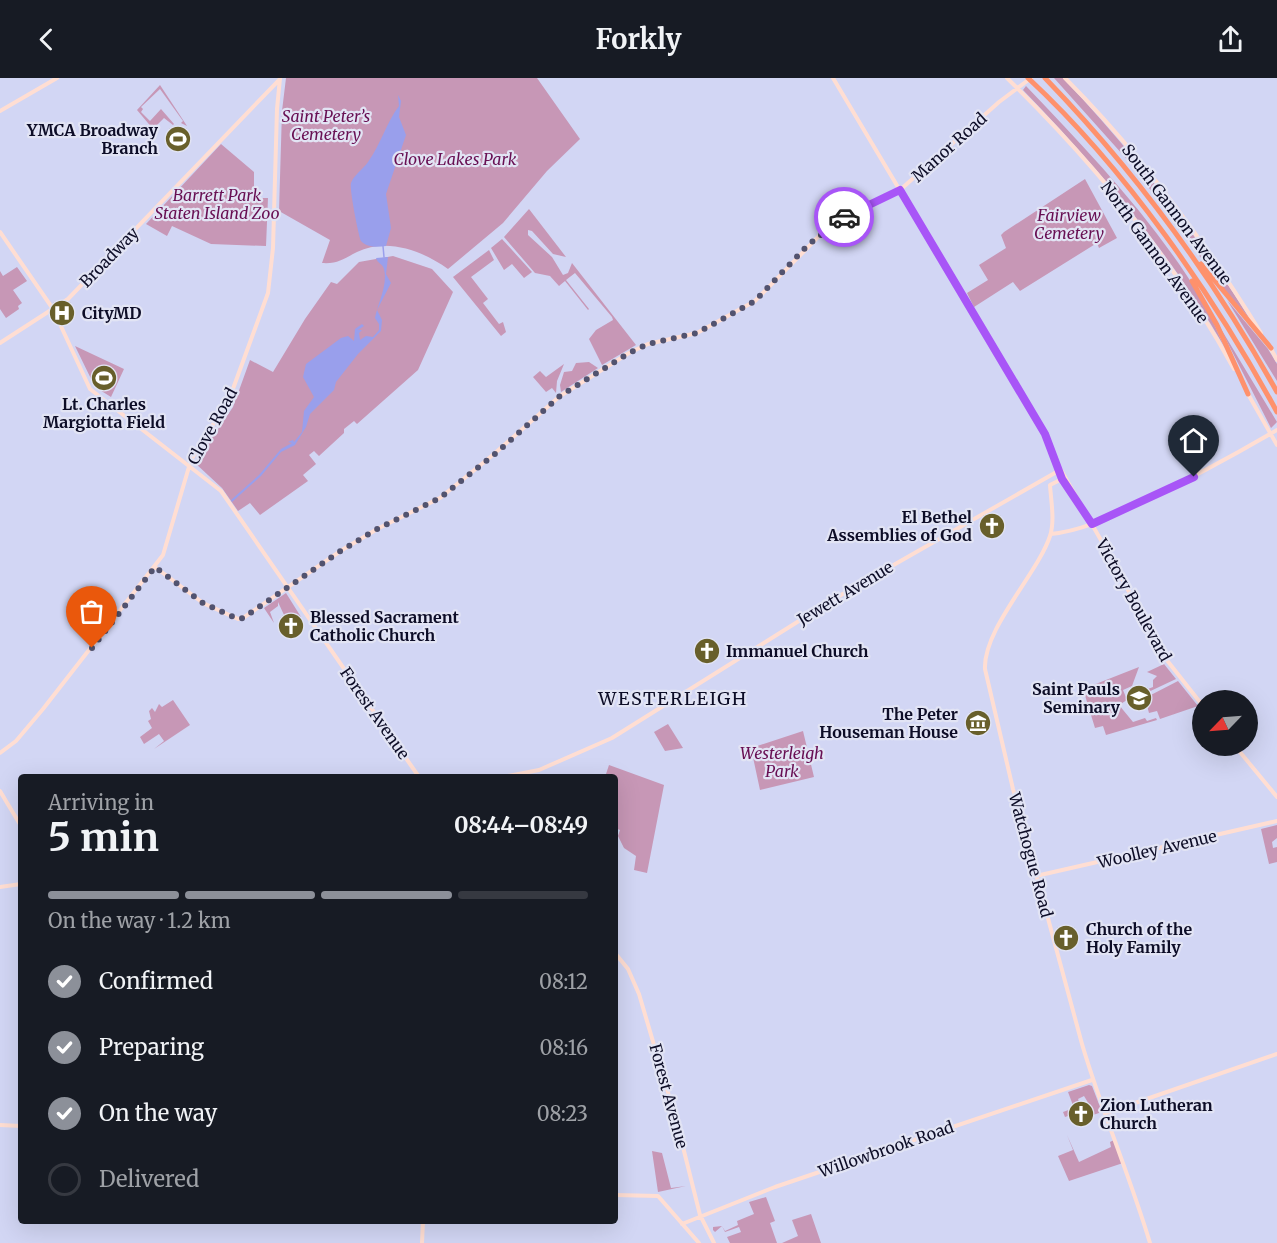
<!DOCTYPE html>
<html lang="en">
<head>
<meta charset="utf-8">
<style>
  :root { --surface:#171b24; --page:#20242c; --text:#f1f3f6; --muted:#9ea1a6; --line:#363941; --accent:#8c9099 }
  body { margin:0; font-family:Merriweather,serif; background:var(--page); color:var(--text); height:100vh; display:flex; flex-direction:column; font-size:22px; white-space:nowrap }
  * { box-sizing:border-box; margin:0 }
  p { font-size:20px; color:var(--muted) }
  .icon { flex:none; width:33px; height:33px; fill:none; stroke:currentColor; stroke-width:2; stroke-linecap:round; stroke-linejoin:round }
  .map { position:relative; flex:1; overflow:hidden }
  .sheet { position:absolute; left:18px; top:696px; width:600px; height:450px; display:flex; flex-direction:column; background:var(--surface); border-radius:6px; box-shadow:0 6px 24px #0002 }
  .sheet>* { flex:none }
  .needle { width:39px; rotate:245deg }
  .tools { position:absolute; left:1192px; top:612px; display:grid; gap:12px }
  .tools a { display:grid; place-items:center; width:66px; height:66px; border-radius:50%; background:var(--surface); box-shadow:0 6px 24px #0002; font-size:30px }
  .pin { position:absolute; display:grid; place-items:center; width:51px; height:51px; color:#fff; margin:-62px -26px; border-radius:50% 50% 50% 0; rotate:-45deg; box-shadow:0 0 6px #0007 }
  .pin .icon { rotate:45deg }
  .courier { position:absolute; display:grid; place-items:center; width:60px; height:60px; margin:-30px; border:4px solid #a855f7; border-radius:50%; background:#fff; color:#222; box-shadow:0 2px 8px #0007 }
  .headline em { font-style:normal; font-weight:700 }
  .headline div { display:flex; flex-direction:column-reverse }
  .headline { display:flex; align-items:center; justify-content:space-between; height:102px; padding:0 30px }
  h1 { font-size:39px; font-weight:700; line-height:45px }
  .bar { display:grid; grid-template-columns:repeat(4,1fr); gap:9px 6px; align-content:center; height:72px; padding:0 30px }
  .bar i { height:8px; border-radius:4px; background:var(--line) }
  .bar .selected { background:var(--accent) }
  .bar p { grid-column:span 4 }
  ol { padding:0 30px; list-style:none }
  li { display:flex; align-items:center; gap:18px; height:66px }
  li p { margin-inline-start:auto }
  li .icon { padding:6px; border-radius:50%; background:var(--accent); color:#fff; stroke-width:4 }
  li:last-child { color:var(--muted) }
  li i { width:33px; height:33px; border:3px solid var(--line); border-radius:50% }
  header { display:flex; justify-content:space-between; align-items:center; height:78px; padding:0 30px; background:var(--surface); font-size:27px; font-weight:700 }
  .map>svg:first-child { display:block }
  .green { fill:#c797b6 }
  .water { fill:#999fec }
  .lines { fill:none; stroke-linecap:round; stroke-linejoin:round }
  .stream { stroke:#999fec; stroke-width:1.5 }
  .secondary { stroke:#ffded3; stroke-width:4 }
  .highway { stroke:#fe916c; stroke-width:5 }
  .done { stroke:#52536f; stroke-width:6; stroke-dasharray:0 10.8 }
  .route { stroke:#a855f7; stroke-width:8 }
  .labels { text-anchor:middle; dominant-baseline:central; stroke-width:4.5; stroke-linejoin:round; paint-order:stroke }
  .park-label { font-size:16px; font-style:italic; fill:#680f53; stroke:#e2e4f4 }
  .poi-label { font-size:16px; font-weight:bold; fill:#0d0d27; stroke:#e2e4f4; text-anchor:start }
  .street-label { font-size:16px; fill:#0d0d27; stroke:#e2e4f4 }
  .neighbourhood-label { font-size:18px; letter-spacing:1.5px; fill:#0d0d27; stroke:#e2e4f4 }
</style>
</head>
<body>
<header><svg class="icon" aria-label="back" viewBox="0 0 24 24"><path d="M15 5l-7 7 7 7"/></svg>Forkly<svg class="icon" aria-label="share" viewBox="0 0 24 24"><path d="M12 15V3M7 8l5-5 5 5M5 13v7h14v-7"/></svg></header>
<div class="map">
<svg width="1277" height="1165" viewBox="0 0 1277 1165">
  <rect width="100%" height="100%" fill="#d2d6f4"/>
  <path class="green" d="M286 0H537L580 61 547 93 503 145 448 191C423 173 387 159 357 174 343 181 338 186 322 185L330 162 279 133 282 33Z
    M1054 0H1063C1133 74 1196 155 1250 241L1224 211 1132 87Z
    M160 7 187 48 181 45 183 43 160 11 141 29 143 31 141 34 150 43 161 31 174 46 173 47 164 40 153 51 137 32Z
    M1026 8C1089 74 1154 142 1201 220 1211 236 1217 254 1225 270 1170 174 1099 91 1023 12Z
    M221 66 254 94V120H268L266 168 211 166 172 148 167 158 146 146Z
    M1085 101 1117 160 1099 170 1097 165 1020 213 1013 204 974 229 967 215 988 202 979 187 1006 170 1001 157 1004 154Z
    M529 131 566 179 553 176 532 153 528 152V157L552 179 563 197 568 195 572 185 636 267 602 287 589 261 596 252 613 242 612 239 575 195 566 202 589 231 588 232 565 203 559 208 550 198 535 195 504 159Z
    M502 161 532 194 524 200 512 186 504 192 491 170Z
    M489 172 494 182 471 199 488 221 483 225 499 246 503 244 506 254 501 258 453 199Z
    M393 178 432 191 453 214 418 292 357 346 354 343 344 351V355L319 378 314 373 309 377 316 386 303 397 308 403 260 437 250 425 238 433 222 410 195 385 233 329 250 282 273 294 305 241 331 204 337 206 359 184Z
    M17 189 27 203 13 212 22 225 18 228 19 231 6 240 0 231V193L3 198Z
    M1227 222 1268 271 1277 286V303Z
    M1218 246 1277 344 1271 350Z
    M75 268 124 291 111 319 95 309Z
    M589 284 598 290 561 314 560 307 564 294 572 293 576 285Z
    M564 286 557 303 556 315 552 310 546 314 533 299 540 293 546 299Z
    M286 515 301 539 284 546 280 540 284 537 278 524V528L270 534 274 545 264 530Z
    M1164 586 1176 601 1142 617 1140 614 1153 609V602L1157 598 1147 594Z
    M1139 589 1132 608 1123 612 1127 622 1119 627 1133 644 1145 640 1147 643 1156 640 1157 642 1106 657 1103 648 1095 650 1083 611Z
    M1178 603 1198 628 1160 641 1157 633 1149 635 1145 620Z
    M173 622 190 647 154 671 164 663 159 656 144 666 140 659 152 650 148 643 151 641 149 633 152 630 155 634 159 626 162 629Z
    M668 646 683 670 665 673 654 654Z
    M803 653 814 699 760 712 751 670Z
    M609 687 664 707 647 795 634 792 636 778 624 770 618 758 620 752 615 750V712L617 706 615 699H605Z
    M1277 747V760L1272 764 1273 770 1277 769V784L1269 786 1261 751Z
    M1089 1007 1092 1008 1102 1034 1090 1038 1092 1031 1084 1018 1078 1021 1083 1033 1065 1039 1063 1034 1074 1030 1068 1014Z
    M1067 1057 1079 1084 1111 1069 1110 1064 1114 1062 1123 1085 1069 1103 1058 1078 1073 1072Z
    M652 1073 662 1075 671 1110 686 1108 658 1114Z
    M766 1119 775 1143 770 1145 777 1165H730L727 1159 741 1154 739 1149 725 1154 722 1148 715 1154 713 1152V1149L722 1148 725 1153 738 1147 737 1143 754 1136 749 1124Z
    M811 1136 821 1165H782L798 1158 792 1142Z"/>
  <path class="water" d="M398 17 401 23 399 39 406 57 386 116 391 150 386 168C378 169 367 170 361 163 359 160 349 110 351 105 353 98 363 91 368 84 381 66 386 45 399 28Z
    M388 179 386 196 391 205 377 232 382 242 381 253 358 276 336 304 334 312 310 336 306 349 295 367 281 374 261 398 232 424 231 422 259 397 281 371 292 365 288 364 293 362 294 364 302 354 304 333 314 319 303 299 306 286 341 260 348 258 354 263 355 251 362 246 364 248 358 252H362L359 255 360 262 366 258 373 259 379 252V246L375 240C378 224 388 207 384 191 382 185 378 186 376 180Z"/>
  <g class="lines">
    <path class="stream" d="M383 168 384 179"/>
    <path class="secondary" d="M833 0 1045 356 1060 392V397L1068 411 1072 412
      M1007 0C1095 86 1175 183 1234 291
      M1065 0C1141 76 1205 164 1261 255
      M0 33 57 0
      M0 154 53 231 90 311 221 413 419 699
      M0 265 68 221 280 1
      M1270 269 1277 282
      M1248 316 1277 367
      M1061 392 1110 478 1162 576 1203 628
      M1062 401 1050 407C1051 423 1055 443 1050 458 1038 495 983 551 985 591L1013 711 1082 966C1102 1034 1130 1098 1150 1165
      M1051 456C1082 453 1110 439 1138 426 1186 403 1231 379 1277 352
      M155 489 203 525 238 541 243 540 342 472 379 450 440 420 494 376 560 318 629 275 648 266 697 255 755 223 821 156 854 132 900 112 999 24 1031 0
      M1235 668 1277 719
      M0 675 16 663 43 631 163 477 191 382 230 319 268 215 273 170 277 31 280 0
      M503 699 539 692 612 660 834 521 1060 392
      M0 713 21 748
      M1036 798 1277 743
      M0 809 21 806
      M615 875 628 891 639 916 677 1045 700 1137 714 1165
      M1106 1035 1277 976
      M0 1047 21 1048
      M615 1117 658 1118 699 1165
      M682 1146 775 1109 1092 1002
      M422 1165 423 1143"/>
    <path class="highway" d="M1028 0C1125 90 1214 218 1277 334
      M1045 0C1136 94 1213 199 1277 314
      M1201 186 1271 270
      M1192 203 1217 247 1248 316"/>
  </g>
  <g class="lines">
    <path class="done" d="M92 570 155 489 203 525 238 541 243 540 342 472 379 450 440 420 495 376 560 318 629 275 648 266 697 255 755 223 808 167 844 139"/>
    <path class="route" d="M844 139 900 112 1045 356 1062 401 1092 446 1194 399"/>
  </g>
  <defs>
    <g id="stadium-disc" transform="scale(1.35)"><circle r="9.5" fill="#685f2b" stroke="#e2e4f4"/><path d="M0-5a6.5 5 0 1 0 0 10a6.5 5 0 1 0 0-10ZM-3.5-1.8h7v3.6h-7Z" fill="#fff"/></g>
    <g id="hospital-disc" transform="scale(1.35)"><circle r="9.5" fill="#685f2b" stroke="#e2e4f4"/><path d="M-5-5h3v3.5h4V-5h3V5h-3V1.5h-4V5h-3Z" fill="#fff"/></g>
    <g id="church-disc" transform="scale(1.35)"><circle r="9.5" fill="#685f2b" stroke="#e2e4f4"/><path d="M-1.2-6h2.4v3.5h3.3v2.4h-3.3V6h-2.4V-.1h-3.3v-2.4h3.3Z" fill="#fff"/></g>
    <g id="university-disc" transform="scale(1.35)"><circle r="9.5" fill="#685f2b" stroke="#e2e4f4"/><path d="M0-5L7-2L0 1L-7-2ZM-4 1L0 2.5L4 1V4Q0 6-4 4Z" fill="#fff"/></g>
    <g id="museum-disc" transform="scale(1.35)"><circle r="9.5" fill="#685f2b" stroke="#e2e4f4"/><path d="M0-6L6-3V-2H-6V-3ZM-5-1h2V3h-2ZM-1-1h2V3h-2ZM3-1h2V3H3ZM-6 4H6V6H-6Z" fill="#fff"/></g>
  </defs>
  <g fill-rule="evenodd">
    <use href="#stadium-disc" x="178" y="61"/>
    <use href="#hospital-disc" x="62" y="235"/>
    <use href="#stadium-disc" x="104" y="300"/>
    <use href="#church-disc" x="992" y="448"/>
    <use href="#church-disc" x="291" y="548"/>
    <use href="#church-disc" x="707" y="573"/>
    <use href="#university-disc" x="1139" y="620"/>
    <use href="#museum-disc" x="978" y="645"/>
    <use href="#church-disc" x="1066" y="860"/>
    <use href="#church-disc" x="1081" y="1036"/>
  </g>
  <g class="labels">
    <g class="park-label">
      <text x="326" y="38">Saint Peter’s<tspan x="326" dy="18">Cemetery</tspan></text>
      <text x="455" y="81">Clove Lakes Park</text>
      <text x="217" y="117">Barrett Park<tspan x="217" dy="18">Staten Island Zoo</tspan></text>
      <text x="1069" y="137">Fairview<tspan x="1069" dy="18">Cemetery</tspan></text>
      <text x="782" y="675">Westerleigh<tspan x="782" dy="18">Park</tspan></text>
    </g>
    <g class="poi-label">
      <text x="158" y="52" text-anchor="end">YMCA Broadway<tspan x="158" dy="18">Branch</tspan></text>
      <text x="82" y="235">CityMD</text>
      <text x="104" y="326" text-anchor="middle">Lt. Charles<tspan x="104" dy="18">Margiotta Field</tspan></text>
      <text x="972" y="439" text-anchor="end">El Bethel<tspan x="972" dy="18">Assemblies of God</tspan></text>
      <text x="310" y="539">Blessed Sacrament<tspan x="310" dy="18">Catholic Church</tspan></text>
      <text x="726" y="573">Immanuel Church</text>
      <text x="1120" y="611" text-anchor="end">Saint Pauls<tspan x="1120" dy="18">Seminary</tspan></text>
      <text x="958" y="636" text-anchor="end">The Peter<tspan x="958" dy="18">Houseman House</tspan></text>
      <text x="1086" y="851">Church of the<tspan x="1086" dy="18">Holy Family</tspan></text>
      <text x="1100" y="1027">Zion Lutheran<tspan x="1100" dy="18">Church</tspan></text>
    </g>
    <g class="street-label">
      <text transform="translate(949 69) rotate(-42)">Manor Road</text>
      <text transform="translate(1177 136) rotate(53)">South Gannon Avenue</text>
      <text transform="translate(1155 174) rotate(54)">North Gannon Avenue</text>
      <text transform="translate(109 179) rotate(-46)">Broadway</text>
      <text transform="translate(212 348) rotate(-61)">Clove Road</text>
      <text transform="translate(845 515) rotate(-31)">Jewett Avenue</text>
      <text transform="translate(1134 522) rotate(61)">Victory Boulevard</text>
      <text transform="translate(375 635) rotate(55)">Forest Avenue</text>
      <text transform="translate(1157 771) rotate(-13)">Woolley Avenue</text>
      <text transform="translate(1031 777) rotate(75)">Watchogue Road</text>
      <text transform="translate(669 1018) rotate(75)">Forest Avenue</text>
      <text transform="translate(886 1071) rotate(-19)">Willowbrook Road</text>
    </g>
    <g class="neighbourhood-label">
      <text x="673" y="620">WESTERLEIGH</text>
    </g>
  </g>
</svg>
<div class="tools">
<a><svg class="needle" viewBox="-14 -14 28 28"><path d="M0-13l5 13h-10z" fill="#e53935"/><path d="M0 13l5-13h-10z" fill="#9ea1a6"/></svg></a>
</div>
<div class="pin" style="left:92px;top:570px;background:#ea580c"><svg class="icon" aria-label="bag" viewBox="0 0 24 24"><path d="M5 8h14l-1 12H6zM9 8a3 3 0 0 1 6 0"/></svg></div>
<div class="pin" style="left:1194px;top:399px;background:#1f2937"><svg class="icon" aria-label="home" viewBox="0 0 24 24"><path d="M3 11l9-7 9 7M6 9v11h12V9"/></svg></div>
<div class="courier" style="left:844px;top:139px"><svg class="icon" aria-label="car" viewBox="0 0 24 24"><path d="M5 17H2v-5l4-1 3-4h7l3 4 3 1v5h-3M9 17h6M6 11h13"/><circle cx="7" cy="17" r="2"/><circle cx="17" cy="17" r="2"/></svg></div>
<section class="sheet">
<div class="headline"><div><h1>5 min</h1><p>Arriving in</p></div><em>08:44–08:49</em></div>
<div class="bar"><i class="selected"></i><i class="selected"></i><i class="selected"></i><i></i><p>On the way · 1.2 km</p></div>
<ol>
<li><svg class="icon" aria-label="check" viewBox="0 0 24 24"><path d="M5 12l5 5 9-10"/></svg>Confirmed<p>08:12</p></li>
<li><svg class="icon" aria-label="check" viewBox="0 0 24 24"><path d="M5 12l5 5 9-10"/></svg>Preparing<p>08:16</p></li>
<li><svg class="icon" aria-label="check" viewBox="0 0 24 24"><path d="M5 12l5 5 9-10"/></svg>On the way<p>08:23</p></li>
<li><i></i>Delivered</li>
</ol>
</section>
</div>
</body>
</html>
